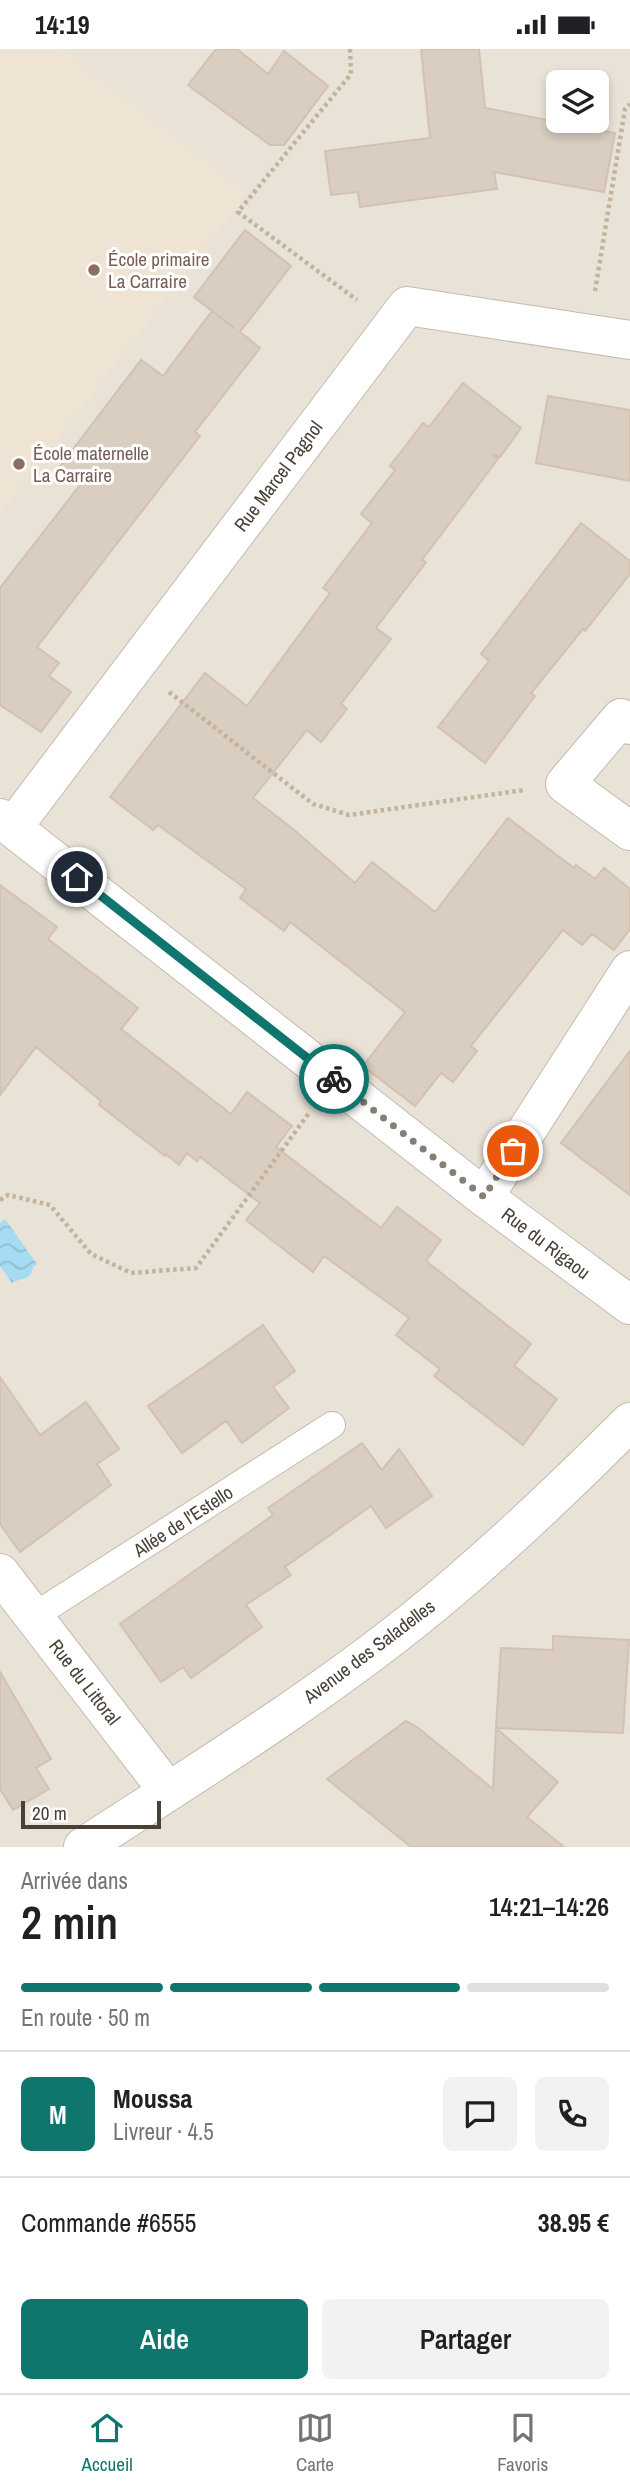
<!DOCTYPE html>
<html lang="fr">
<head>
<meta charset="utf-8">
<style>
  :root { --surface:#fff; --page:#f2f2f2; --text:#202124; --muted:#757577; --line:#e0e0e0; --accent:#0f766e }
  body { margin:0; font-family:"Archivo Narrow",sans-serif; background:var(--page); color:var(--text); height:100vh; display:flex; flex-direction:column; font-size:26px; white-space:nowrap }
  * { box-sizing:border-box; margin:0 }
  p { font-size:23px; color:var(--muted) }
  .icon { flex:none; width:38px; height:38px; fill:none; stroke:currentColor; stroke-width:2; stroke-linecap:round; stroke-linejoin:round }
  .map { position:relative; height:1798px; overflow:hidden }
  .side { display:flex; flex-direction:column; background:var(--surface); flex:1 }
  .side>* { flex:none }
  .controls { position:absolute; left:546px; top:21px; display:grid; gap:14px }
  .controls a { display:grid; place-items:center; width:63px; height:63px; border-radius:10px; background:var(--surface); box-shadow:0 4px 10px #0003; font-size:35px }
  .scale { position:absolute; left:21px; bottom:18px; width:140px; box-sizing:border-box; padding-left:7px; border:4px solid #494137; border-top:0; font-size:19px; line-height:24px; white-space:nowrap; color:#494137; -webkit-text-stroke:5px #fff; paint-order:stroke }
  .pin { position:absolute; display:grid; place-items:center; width:60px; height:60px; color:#fff; margin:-30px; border:4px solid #fff; border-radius:50%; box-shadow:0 2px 7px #0007 }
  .courier { position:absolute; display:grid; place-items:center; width:70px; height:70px; margin:-35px; border:5px solid #0f766e; border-radius:50%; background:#fff; color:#222; box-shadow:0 2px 9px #0007 }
  .summary em { font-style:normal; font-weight:600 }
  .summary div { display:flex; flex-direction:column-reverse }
  .summary { display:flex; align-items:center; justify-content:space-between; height:119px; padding:0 21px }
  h1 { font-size:46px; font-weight:600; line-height:52px }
  .bar { display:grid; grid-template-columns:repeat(4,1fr); gap:10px 7px; align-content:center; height:84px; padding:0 21px }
  .bar i { height:9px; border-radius:5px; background:var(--line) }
  .bar .on { background:var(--accent) }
  .bar p { grid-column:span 4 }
  .line { display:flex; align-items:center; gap:18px; padding:0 21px; border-top:2px solid var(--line) }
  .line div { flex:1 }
  .round { display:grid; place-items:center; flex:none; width:74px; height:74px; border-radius:10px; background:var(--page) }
  .primary-button { display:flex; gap:14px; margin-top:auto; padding:14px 21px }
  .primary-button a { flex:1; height:80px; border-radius:10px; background:var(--accent); color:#fff; font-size:28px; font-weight:600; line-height:80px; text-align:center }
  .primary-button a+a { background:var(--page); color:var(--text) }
  .status { display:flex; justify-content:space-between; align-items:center; height:49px; padding:0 35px; background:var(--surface); direction:ltr }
  .status svg { height:19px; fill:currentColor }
  .tabs { display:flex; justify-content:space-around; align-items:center; height:98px; border-top:2px solid var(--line); background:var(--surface); font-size:19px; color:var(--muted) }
  .tabs a { display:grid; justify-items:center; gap:4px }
  .tabs .on { color:var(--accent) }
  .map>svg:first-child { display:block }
  .residential { fill:#e9e2d7; fill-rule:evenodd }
  .education { fill:#efe4d3 }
  .water { fill:url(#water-waves) }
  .building { fill:#dacec1; stroke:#d2c2b1; stroke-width:2 }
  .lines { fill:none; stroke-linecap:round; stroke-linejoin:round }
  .lane-casing { stroke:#c4baaf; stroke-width:28 }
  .street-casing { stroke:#c4baaf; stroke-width:40 }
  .path { stroke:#c3b29c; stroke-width:4.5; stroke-dasharray:3.5 3.5; stroke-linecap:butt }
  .lane { stroke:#fff; stroke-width:26 }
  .street { stroke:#fff; stroke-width:38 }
  .done { stroke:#857f76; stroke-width:7; stroke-dasharray:0 12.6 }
  .route { stroke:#0f766e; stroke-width:9 }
  .education-dot { fill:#8d6e63; stroke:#fff; stroke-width:2.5 }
  .labels { text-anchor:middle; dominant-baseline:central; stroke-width:6; stroke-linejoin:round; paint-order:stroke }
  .education-label { font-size:19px; fill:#785e54; stroke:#fff; text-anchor:start }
  .street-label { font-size:19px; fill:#494137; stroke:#fff }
</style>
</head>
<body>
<div class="status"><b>14:19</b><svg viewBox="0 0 49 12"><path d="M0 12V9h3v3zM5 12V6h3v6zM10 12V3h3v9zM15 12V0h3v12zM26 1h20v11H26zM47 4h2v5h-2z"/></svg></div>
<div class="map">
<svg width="630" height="1798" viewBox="0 0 630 1798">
  <defs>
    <pattern id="water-waves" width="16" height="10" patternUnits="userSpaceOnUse" patternTransform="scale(1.75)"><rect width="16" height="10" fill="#a5dbf3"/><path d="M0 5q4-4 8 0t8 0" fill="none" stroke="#90bdd1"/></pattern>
  </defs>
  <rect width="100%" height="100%" fill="#f5f1ea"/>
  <path class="residential" d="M0 0H630V1798H0ZM558 33H597V72H558Z"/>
  <path class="education" d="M0 0H62L249 143 0 465Z"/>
  <path class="water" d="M5 1170 37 1215 33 1218C31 1233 21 1228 12 1234L0 1217V1174Z"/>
  <path class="building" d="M216 0H237L268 25 284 2 328 37 284 96H270L188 36Z
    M421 0H479L485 59 615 84 604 143 494 123 497 140 360 158 358 143 331 146 325 102 430 89Z
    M245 181 291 217 240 283 260 299 195 383 200 387 37 598 59 614 49 627 71 643 41 683 0 656V539L80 436 58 420 141 311 163 327 212 262 234 279 194 248Z
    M463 334 521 379 500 408 493 406 498 410 422 511 426 513 376 579 391 590 341 655 347 660 321 693 307 681 253 749 293 780 355 834 372 813 435 863 508 769 574 819 576 816 595 830 604 819 630 840V880L614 901 592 885 582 896 563 881 471 997 477 1002 453 1033 441 1024 415 1057 363 1017 405 963 290 873 284 882 240 849 246 840 158 776 153 781 110 748 205 624 247 657 330 544 323 539 372 474 361 465 395 421 390 417 423 374 429 378Z
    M548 347 630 361V432L536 414Z
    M581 474 630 512V525L585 582 583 580 531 644 535 647 485 714 438 678 489 612 481 605Z
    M0 836 57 878 48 890 138 959 121 980 231 1065 247 1043 292 1077 276 1098 381 1179 397 1158 441 1191 426 1212 531 1295 514 1317 557 1350 523 1396 434 1327 440 1320 396 1286 409 1269 324 1207 313 1223 246 1171 260 1154 200 1108 197 1112 187 1104 179 1116 166 1105 165 1107 99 1056 101 1052 36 998 0 1046Z
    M630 1002V1146L561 1094Z
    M263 1276 295 1322 273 1338 289 1359 242 1394 226 1372 182 1404 148 1357Z
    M0 1328 40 1386 86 1353 119 1400 97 1415 111 1436 20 1503 0 1475Z
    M362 1394 382 1421 399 1400 432 1447 386 1479 371 1457 285 1518 291 1526 246 1556 262 1578 191 1629 183 1618 161 1633 120 1575 273 1466 268 1459Z
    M553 1587 629 1591 623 1684 496 1679 501 1599 553 1601Z
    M0 1623 51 1710 36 1719 49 1740 13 1761 0 1740Z
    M406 1672 417 1678 493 1740 496 1679 558 1733 527 1768 564 1798H411L327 1730Z"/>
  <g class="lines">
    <g class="lane-casing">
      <path id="lane" d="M34 1567 332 1376"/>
    </g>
    <g class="street-casing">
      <path id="street" d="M630 676 621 669 565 735 630 782
        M0 769 484 1148 630 1256
        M13 778 407 257 630 291
        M484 1148 630 921
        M0 1524 168 1742
        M83 1798C195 1725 310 1654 415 1570 491 1509 562 1441 630 1373"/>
    </g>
    <path class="path" d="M350 0 351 25 238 163 357 251
      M595 242 625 60 630 55
      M169 643 313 755 349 766 524 741
      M0 1151 8 1146 50 1156 91 1205 131 1224 196 1219 309 1064"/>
    <use href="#lane" class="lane"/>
    <use href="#street" class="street"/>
  </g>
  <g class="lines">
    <path class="done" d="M334 1030 484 1148 513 1102"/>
    <path class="route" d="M77 828 334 1030"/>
  </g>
  <g class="education-dot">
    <circle cx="94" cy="221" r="7"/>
    <circle cx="19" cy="415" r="7"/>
  </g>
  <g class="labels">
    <g class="education-label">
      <text x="108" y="210">École primaire<tspan x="108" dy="22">La Carraire</tspan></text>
      <text x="33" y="404">École maternelle<tspan x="33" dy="22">La Carraire</tspan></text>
    </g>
    <g class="street-label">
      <text transform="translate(278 427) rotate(-53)">Rue Marcel Pagnol</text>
      <text transform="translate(546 1194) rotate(37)">Rue du Rigaou</text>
      <text transform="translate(183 1472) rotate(-33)">Allée de l'Estello</text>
      <text transform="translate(369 1602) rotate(-37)">Avenue des Saladelles</text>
      <text transform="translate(85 1633) rotate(52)">Rue du Littoral</text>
    </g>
  </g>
</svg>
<div class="controls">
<a><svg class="icon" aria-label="layers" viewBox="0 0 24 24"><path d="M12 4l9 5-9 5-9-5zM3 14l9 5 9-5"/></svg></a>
</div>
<div class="scale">20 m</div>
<div class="pin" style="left:513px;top:1102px;background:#ea580c"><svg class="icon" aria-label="bag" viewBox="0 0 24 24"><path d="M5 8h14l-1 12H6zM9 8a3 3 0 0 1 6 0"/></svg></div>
<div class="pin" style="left:77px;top:828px;background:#1f2937"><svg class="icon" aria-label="home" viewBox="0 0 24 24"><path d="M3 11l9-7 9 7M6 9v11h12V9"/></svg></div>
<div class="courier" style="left:334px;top:1030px"><svg class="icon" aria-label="bike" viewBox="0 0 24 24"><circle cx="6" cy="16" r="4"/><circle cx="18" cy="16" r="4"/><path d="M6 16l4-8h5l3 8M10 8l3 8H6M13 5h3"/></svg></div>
</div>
<section class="side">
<div class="summary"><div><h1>2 min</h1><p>Arrivée dans</p></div><em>14:21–14:26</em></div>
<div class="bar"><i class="on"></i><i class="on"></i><i class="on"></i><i></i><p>En route · 50 m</p></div>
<div class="line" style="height:126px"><b class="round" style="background:var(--accent);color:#fff">M</b><div><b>Moussa</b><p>Livreur · 4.5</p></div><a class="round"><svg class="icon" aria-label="chat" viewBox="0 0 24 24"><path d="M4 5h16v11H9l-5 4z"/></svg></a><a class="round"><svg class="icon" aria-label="phone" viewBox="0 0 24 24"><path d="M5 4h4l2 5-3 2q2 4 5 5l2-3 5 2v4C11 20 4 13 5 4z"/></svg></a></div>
<div class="line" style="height:91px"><div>Commande #6555</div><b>38.95 €</b></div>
<div class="primary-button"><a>Aide</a><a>Partager</a></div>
</section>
<nav class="tabs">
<a class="on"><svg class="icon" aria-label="home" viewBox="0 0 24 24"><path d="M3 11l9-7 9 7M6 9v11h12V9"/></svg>Accueil</a>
<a><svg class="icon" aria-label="map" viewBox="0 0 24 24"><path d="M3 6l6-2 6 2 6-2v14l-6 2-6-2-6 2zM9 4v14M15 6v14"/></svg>Carte</a>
<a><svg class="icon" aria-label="saved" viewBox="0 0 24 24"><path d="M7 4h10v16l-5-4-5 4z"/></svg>Favoris</a>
</nav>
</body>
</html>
